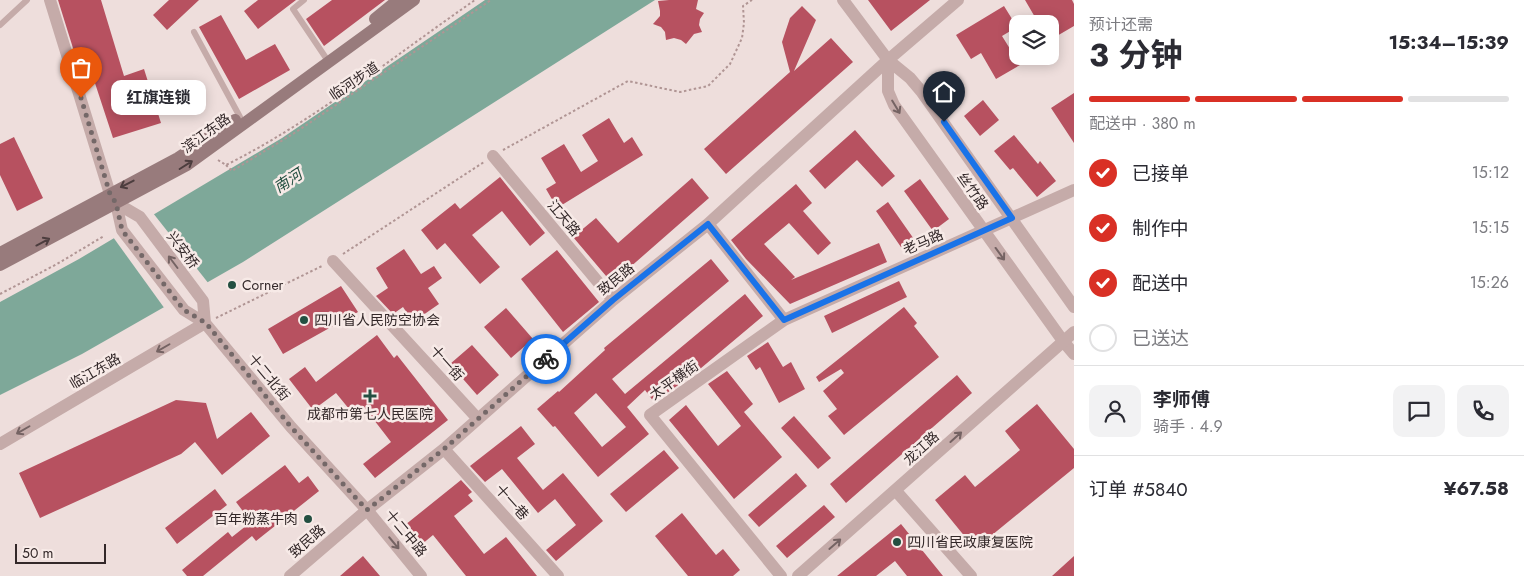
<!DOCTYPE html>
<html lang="zh">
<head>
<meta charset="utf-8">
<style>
  :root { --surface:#fff; --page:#f2f2f3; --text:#2b2b33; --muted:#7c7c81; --line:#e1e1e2; --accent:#d93025 }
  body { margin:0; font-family:Jost,"Noto Sans SC",sans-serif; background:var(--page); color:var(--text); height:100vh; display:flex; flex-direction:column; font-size:19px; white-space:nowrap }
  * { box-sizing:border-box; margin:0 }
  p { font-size:16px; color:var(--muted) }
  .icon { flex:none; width:28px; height:28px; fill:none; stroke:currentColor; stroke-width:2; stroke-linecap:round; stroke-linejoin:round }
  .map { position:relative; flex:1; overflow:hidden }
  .drawer { display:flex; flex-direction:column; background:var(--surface); width:450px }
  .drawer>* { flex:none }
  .tools { position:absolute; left:1009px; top:15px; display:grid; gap:10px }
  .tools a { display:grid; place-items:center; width:50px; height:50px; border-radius:10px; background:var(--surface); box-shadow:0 2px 12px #0003; font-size:25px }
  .scale { position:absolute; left:15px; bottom:12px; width:91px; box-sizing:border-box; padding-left:5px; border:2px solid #332829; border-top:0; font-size:14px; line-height:18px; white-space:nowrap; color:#332829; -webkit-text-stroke:4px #f7eae7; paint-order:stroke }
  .pin { position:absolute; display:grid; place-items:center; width:42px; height:42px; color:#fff; margin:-51px -21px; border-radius:50% 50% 50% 0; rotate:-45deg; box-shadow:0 0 5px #0007 }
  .pin .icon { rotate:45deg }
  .courier { position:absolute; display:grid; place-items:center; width:50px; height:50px; margin:-25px; border:4px solid #1a73e8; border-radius:50%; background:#fff; color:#222; box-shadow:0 1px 6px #0007 }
  .bubble { position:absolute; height:35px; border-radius:10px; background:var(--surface); box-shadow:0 2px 12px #0003; font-size:16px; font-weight:700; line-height:35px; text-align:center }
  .head em { font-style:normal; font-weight:700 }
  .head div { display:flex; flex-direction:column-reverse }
  .head { display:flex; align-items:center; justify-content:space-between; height:85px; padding:0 15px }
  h1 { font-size:32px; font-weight:700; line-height:38px }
  .bar { display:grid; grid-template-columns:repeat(4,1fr); gap:8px 5px; align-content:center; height:60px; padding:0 15px }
  .bar i { height:6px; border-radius:4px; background:var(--line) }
  .bar .current { background:var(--accent) }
  .bar p { grid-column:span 4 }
  .line { display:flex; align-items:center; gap:12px; padding:0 15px; border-top:1px solid var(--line) }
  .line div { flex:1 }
  .round { display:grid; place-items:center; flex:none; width:52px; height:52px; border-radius:10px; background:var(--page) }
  ol { padding:0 15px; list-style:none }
  li { display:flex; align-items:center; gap:15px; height:55px }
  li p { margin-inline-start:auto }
  li .icon { padding:5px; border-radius:50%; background:var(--accent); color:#fff; stroke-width:4 }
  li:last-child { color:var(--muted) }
  li i { width:28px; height:28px; border:2px solid var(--line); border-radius:50% }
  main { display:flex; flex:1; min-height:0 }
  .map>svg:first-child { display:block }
  .water { fill:#7ea899 }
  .pier { fill:#eededc }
  .building { fill:#b75160; fill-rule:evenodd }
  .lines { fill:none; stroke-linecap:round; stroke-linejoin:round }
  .path { stroke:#b09594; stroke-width:2; stroke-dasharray:2.5 2.5; stroke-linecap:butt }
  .service { stroke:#c5aba9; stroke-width:6 }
  .minor { stroke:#c5aba9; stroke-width:12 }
  .tertiary { stroke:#c5aba9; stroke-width:12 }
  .secondary { stroke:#987b7c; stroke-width:12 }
  .oneway { stroke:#756363 }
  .oneway2 { stroke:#4c3d3e }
  .done { stroke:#746868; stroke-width:5; stroke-dasharray:0 9 }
  .route { stroke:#1a73e8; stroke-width:6 }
  .poi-dot { fill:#234f41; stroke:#f7eae7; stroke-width:2 }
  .labels { text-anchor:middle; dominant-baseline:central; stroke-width:5; stroke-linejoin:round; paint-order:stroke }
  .street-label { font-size:14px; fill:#332829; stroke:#f7eae7 }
  .poi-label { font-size:14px; fill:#332829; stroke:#f7eae7; text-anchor:start }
  .water-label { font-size:15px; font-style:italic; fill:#234f41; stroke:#f7eae7 }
</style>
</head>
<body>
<main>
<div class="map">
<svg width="1074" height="576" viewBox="0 0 1074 576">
  <rect width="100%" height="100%" fill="#eededc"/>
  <path class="water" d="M485 0H655L243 262 82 354 0 395V302L79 259 282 138Z"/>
  <path class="pier" d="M153 213 209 284 165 309 113 237Z"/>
  <path class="building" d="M58 0H101L124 76 144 69 161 123 113 138 92 74 82 77Z
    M169 0H199L167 30 153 15Z
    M258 0H296L258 29 244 11Z
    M332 0H385L324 46 306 19Z
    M669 0H698L696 9 704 13 700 19 699 25 702 32 694 34 686 44 681 40 674 38 666 40 665 32 661 27 653 24 660 16V11L658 1Z
    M868 0H930L891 31Z
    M1025 0H1072L1074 4V26L1050 40V24H1039Z
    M802 6 816 20 794 71 831 38 853 62 726 174 704 149 790 72 782 42 790 18Z
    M1004 6 1017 27 1002 36 1020 65 996 79 981 53 971 59 956 35Z
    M221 15 246 60 275 44 290 70 239 99 199 27Z
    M1074 93V143L1051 108Z
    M983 100 999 120 980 136 964 116Z
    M609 118 624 143 632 137 643 155 557 208 546 189 556 183 541 158 564 144 581 172 598 161 582 135Z
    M855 130 895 176 882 187 857 160 825 189 809 171Z
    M1014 135 1038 164 1040 161 1056 181 1037 197 1013 168 1010 170 994 151Z
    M14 137 43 198 17 211 0 175V144Z
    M500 177 545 233 530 246 502 211 472 235 500 267 480 284 445 243 437 250 421 230 455 203 460 209Z
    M692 178 709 198 612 283 573 237 596 218 618 243Z
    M920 179 949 219 933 231 904 191Z
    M796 184 812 203 803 211 831 243 818 255 789 223 764 244 795 277 791 280 879 243 887 262 790 304 746 259 731 240Z
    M888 202 916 242 903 250 876 211Z
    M404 249 421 274 434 266 442 278 428 288 439 304 413 322 403 307 393 314 376 296 388 288 376 268Z
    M557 250 599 302 563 332 521 279Z
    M711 259 729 281 612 379 625 394 745 294 763 316 694 374 654 402 645 390 627 407 649 434 598 477 555 426 553 427 537 409 558 391 559 392 605 350 604 348ZM596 393 626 427 602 447 574 413Z
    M899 281 907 297 832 333 824 316Z
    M341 286 358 312 283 354 268 329Z
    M904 307 917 323 914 326 939 357 844 435 828 416 837 409 823 391 844 373 841 369 819 382 816 377Z
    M506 308 533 339 511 358 484 327Z
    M377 335 394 358 397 355 448 420 375 478 363 464 391 442 364 407 354 415 336 393 313 410 289 379 305 367 316 382Z
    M768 342 783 367 791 362 805 389 779 403 760 367 756 370 747 356Z
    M472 345 499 375 477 395 450 364Z
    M727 371 753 404 744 412 782 457 734 499 669 420 686 405 718 446 741 426 708 384Z
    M957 375 972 393 846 503 830 484Z
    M176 400 206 403 217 439 251 412 270 436 222 475 195 442 181 454 40 518 19 473Z
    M1037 404 1074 449V468L975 549 935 500 965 475 975 487 1020 450 1005 431Z
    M794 416 831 458 818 469 781 428Z
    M521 426 535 444 517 458 543 490 563 473 603 521 556 561 546 550 576 525 555 499 538 513 502 469 485 482 470 466Z
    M664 450 679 468 626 512 610 494Z
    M285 465 299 483 308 476 319 491 256 541 252 536 203 576H187L182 570 228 532 232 537 251 522 236 502Z
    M796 473 807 486 759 527 748 515Z
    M461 480 472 492 468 495 473 501 454 516 484 554 506 537 537 576H466L433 535 421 545 405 525Z
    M215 489 227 505 177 544 165 528Z
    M824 505 835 517 787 558 776 546Z
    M682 513 716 555 723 549 740 570 733 576H688L655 536Z
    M901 524 943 576H907L895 561 876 576H837Z
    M363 556 380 576H340Z
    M1074 556V576H1052Z"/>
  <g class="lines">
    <path class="path" d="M503 150 628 81 680 92 708 86 730 64 742 38 744 23 743 6 752 0
      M218 160 226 165C314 121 394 56 475 0
      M226 165 232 171 296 132 491 0
      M343 254 484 162
      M0 294 57 264 104 236
      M216 318 322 266"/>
    <path class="service" d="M304 0 293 9 326 58
      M0 25 27 0
      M194 32 240 117"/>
    <path class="minor" d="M843 0 888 60 910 78 921 91 1074 307
      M888 60V91L894 105 1063 341 1074 354
      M493 156 613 300
      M708 224 784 320
      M333 261 478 419
      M0 444 205 323
      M444 449 558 576
      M896 491 971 576
      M290 576 367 510 444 449 613 300 708 224 888 60 958 0
      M781 576 650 415 784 320 1074 190"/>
    <path class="tertiary" d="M50 0 110 194 116 203 140 217 203 301 205 323 291 427 367 510 421 576
      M116 203 122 230 184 310 205 323
      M798 576 1074 332"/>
    <path class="secondary" d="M375 19 398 0
      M0 253 178 158 235 120
      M0 265 187 165 414 0"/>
  </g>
  <defs><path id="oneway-shaft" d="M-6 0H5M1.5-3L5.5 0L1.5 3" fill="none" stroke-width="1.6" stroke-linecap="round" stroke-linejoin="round" transform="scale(1.25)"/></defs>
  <g class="oneway">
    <use href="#oneway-shaft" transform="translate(896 107) rotate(59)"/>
    <use href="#oneway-shaft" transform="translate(1000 254) rotate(54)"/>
    <use href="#oneway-shaft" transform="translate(173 262) rotate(-127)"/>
    <use href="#oneway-shaft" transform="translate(163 348) rotate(150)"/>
    <use href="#oneway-shaft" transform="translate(23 430) rotate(150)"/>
    <use href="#oneway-shaft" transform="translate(956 437) rotate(-42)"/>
    <use href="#oneway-shaft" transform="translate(394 543) rotate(50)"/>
    <use href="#oneway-shaft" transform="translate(835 544) rotate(-41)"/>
  </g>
  <g class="oneway2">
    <use href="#oneway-shaft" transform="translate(186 165) rotate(-32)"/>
    <use href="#oneway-shaft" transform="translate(127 184) rotate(153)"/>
    <use href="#oneway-shaft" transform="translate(43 242) rotate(-28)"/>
  </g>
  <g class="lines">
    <path class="done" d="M81 98 110 194 116 203 122 230 184 310 206 323 291 427 367 510 444 449 546 359"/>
    <path class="route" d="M546 359 613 300 708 224 784 320 1012 218 944 122"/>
  </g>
  <g class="poi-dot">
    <circle cx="232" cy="285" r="5"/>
    <circle cx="304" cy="320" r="5"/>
    <path d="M367.5 388.5h5v5h5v5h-5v5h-5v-5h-5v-5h5z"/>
    <circle cx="308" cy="519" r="5"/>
    <circle cx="897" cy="542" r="5"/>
  </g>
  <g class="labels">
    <g class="street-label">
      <text transform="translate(354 81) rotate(-34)">临河步道</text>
      <text transform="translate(206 133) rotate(-36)">滨江东路</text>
      <text transform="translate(973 191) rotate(55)">丝竹路</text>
      <text transform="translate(564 218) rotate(50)">江天路</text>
      <text transform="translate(923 242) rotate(-24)">老马路</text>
      <text transform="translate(183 250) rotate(53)">兴安桥</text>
      <text transform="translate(616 279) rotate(-39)">致民路</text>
      <text transform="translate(447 363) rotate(48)">十一街</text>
      <text transform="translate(95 371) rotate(-30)">临江东路</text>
      <text transform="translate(269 377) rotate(50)">十二北街</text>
      <text transform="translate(674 380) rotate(-35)">太平横街</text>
      <text transform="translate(921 448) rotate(-42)">龙江路</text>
      <text transform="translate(512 502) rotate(48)">十一巷</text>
      <text transform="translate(406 533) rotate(50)">十二中路</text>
      <text transform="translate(307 541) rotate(-41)">致民路</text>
    </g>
    <g class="poi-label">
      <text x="242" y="285">Corner</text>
      <text x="314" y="320">四川省人民防空协会</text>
      <text x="370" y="414" text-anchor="middle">成都市第七人民医院</text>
      <text x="298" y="519" text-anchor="end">百年粉蒸牛肉</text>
      <text x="907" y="542">四川省民政康复医院</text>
    </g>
    <g class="water-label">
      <text transform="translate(288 181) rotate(-33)">南河</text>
    </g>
  </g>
</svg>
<div class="tools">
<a><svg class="icon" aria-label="layers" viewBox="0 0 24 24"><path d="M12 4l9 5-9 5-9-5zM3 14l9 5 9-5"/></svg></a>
</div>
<div class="scale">50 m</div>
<div class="pin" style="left:81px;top:98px;background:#ea580c"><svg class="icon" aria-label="bag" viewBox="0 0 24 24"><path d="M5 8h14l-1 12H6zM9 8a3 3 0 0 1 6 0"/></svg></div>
<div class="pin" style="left:944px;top:122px;background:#1f2937"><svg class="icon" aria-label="home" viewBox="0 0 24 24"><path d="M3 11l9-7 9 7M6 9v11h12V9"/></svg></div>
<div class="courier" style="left:546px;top:359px"><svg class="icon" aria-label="bike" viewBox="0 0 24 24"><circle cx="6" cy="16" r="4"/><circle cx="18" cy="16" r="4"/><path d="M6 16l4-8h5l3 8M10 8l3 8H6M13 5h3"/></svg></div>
<div class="bubble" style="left:111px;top:80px;width:95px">红旗连锁</div>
</div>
<section class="drawer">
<div class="head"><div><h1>3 分钟</h1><p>预计还需</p></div><em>15:34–15:39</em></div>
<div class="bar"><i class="current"></i><i class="current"></i><i class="current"></i><i></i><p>配送中 · 380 m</p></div>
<ol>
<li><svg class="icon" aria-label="check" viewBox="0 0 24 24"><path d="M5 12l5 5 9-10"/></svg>已接单<p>15:12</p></li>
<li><svg class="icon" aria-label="check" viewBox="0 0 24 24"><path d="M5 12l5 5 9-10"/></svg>制作中<p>15:15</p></li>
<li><svg class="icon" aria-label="check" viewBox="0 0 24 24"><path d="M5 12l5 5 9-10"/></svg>配送中<p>15:26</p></li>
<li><i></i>已送达</li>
</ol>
<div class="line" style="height:90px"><a class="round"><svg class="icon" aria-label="person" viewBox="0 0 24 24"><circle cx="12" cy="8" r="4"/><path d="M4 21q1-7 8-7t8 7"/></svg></a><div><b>李师傅</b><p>骑手 · 4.9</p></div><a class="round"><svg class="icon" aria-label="chat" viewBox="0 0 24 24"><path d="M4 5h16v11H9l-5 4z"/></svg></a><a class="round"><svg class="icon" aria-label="phone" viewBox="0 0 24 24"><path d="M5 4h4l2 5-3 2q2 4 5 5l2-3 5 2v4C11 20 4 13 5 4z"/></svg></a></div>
<div class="line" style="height:65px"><div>订单 #5840</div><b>¥67.58</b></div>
</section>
</main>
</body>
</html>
